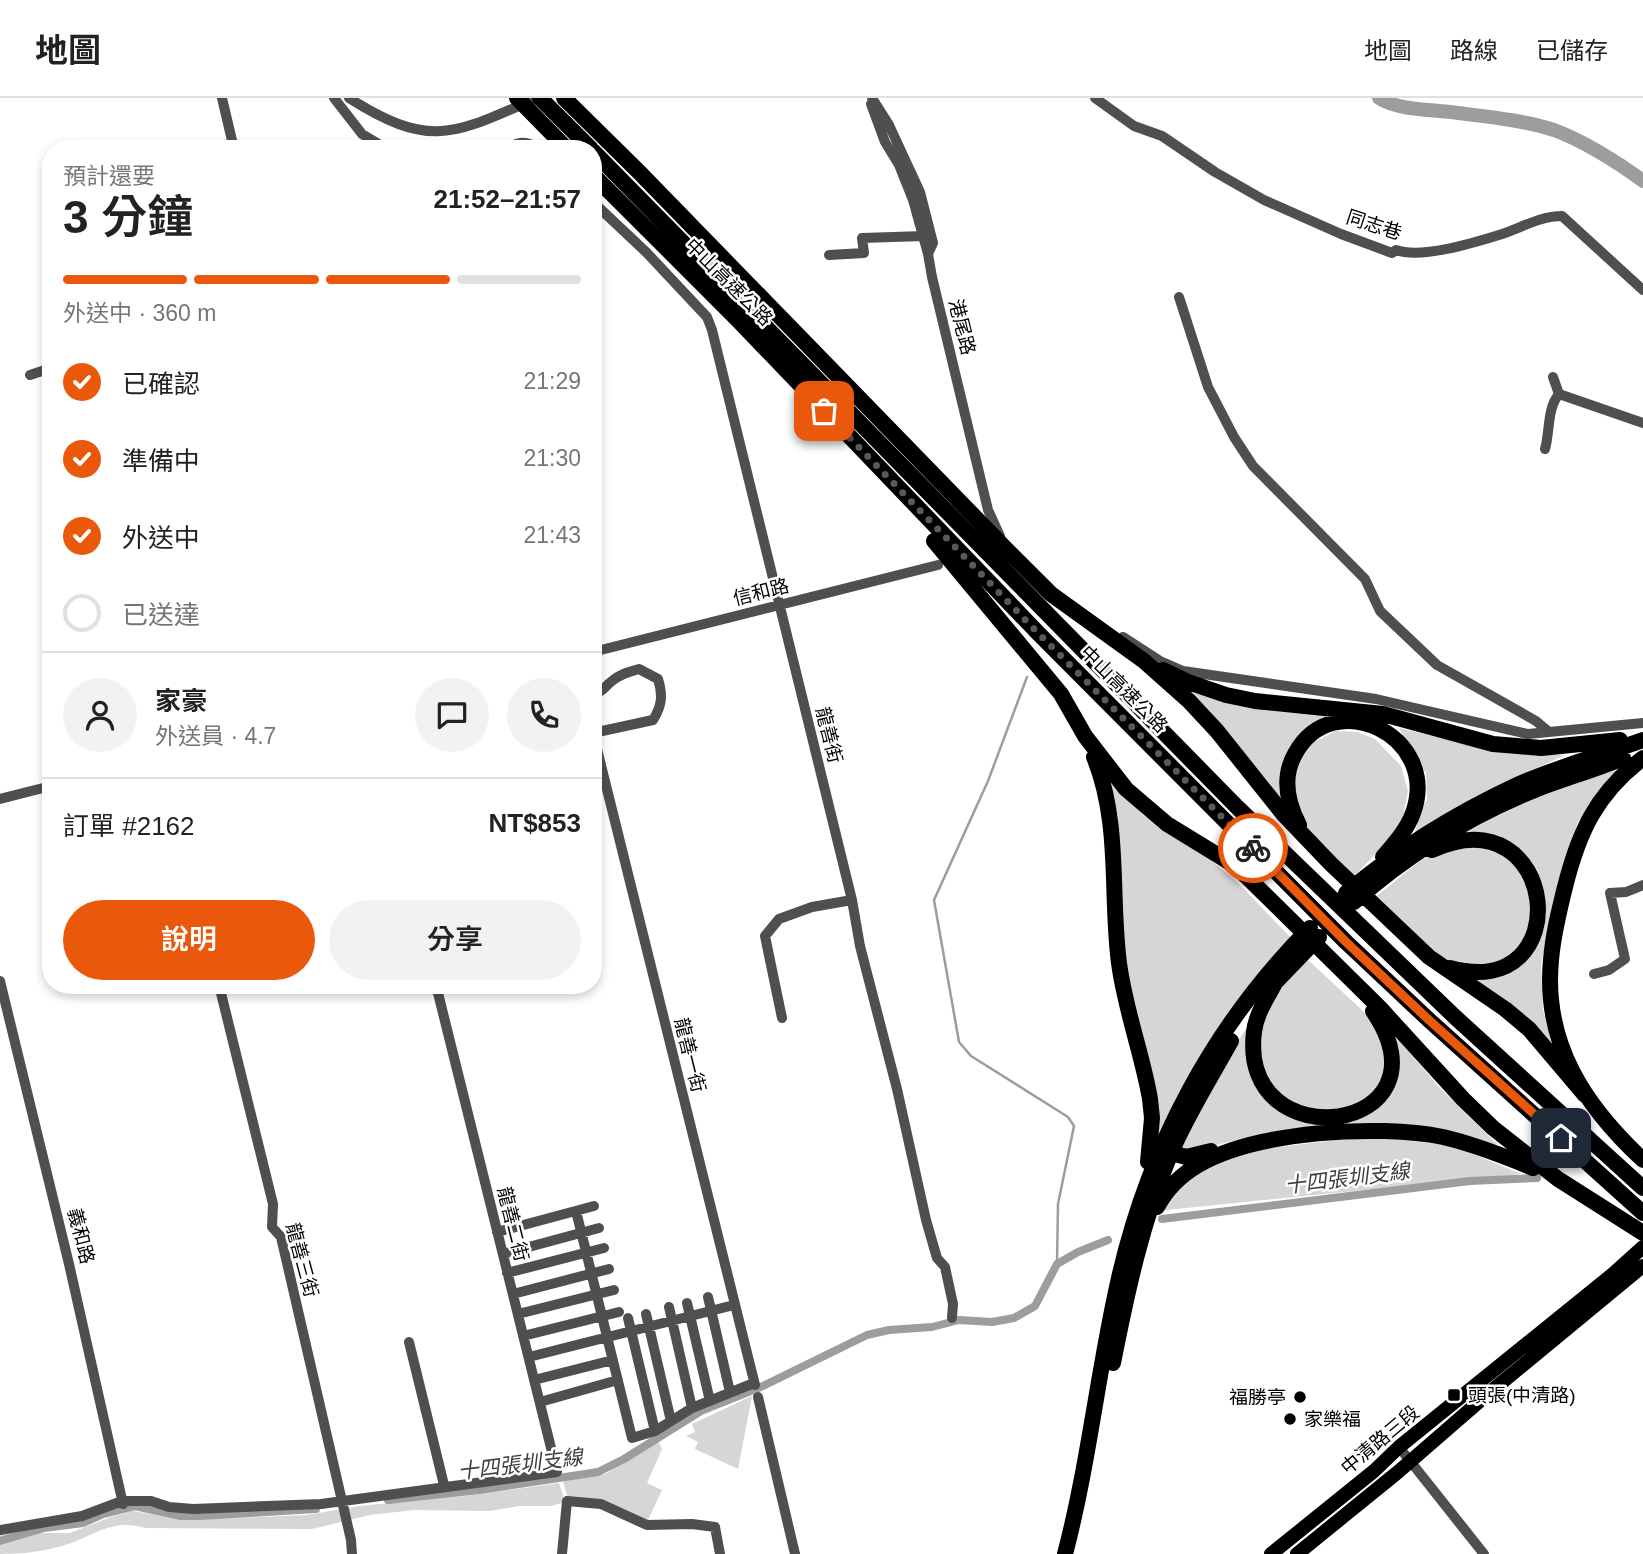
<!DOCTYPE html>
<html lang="zh-TW">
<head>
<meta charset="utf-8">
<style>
  :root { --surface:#fff; --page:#f2f2f2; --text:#222; --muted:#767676; --line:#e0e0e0; --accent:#ea580c }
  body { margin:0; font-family:Helvetica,"Noto Sans TC",sans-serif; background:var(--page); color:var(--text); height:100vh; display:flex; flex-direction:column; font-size:26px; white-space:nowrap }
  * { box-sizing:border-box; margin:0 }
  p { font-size:23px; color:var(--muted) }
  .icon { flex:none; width:38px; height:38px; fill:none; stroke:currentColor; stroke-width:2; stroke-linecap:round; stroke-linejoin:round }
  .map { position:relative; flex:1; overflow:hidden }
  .drawer { position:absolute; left:42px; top:42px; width:560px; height:854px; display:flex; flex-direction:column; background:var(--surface); border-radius:28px; box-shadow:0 4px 10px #0003 }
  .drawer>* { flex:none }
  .pin { position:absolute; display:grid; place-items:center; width:60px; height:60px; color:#fff; margin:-30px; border-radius:14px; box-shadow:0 4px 10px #0006 }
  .courier { position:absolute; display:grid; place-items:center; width:70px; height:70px; margin:-35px; border:5px solid #ea580c; border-radius:50%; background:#fff; color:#222; box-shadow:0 2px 9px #0007 }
  .summary em { font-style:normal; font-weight:600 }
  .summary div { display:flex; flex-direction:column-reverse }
  .summary { display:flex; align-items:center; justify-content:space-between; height:119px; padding:0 21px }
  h1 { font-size:46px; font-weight:600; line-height:52px }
  .bar { display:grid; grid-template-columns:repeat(4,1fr); gap:10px 7px; align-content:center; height:84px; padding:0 21px }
  .bar i { height:9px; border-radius:5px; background:var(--line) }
  .bar .selected { background:var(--accent) }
  .bar p { grid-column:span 4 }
  .line { display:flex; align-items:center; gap:18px; padding:0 21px; border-top:2px solid var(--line) }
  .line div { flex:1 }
  .round { display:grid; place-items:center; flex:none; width:74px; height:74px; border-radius:37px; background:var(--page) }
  ol { padding:0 21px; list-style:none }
  li { display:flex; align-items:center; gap:21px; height:77px }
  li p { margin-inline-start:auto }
  li .icon { padding:7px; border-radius:50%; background:var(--accent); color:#fff; stroke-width:4 }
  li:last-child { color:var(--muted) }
  li i { width:38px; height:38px; border:4px solid var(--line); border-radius:50% }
  .primary-button { display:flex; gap:14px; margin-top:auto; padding:14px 21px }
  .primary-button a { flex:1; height:80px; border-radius:42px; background:var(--accent); color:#fff; font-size:28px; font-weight:600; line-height:80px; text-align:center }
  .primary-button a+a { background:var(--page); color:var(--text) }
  header { display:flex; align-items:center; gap:42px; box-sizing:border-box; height:98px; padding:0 35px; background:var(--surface); border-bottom:2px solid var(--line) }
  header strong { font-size:33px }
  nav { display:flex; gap:38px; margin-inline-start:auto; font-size:24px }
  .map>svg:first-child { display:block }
  .green { fill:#d6d6d6 }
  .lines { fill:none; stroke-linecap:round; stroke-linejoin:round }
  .stream { stroke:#9d9d9d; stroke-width:2.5 }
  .canal { stroke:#9d9d9d; stroke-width:8 }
  .river { stroke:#9d9d9d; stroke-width:14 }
  .minor { stroke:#4f4f4f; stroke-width:10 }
  .major { stroke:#000; stroke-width:14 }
  .highway { stroke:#000; stroke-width:16 }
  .done { stroke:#595959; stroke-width:7; stroke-dasharray:0 12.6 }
  .route { stroke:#ea580c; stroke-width:9 }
  .poi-dot { fill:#000; stroke:#fff; stroke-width:2.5 }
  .labels { text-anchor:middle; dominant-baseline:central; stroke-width:5; stroke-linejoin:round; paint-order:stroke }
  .street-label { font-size:19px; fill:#000; stroke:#fff }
  .poi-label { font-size:19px; fill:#000; stroke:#fff; text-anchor:start }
  .water-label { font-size:21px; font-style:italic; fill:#3e3e3e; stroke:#fff }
</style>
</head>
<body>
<header>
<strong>地圖</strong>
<nav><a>地圖</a><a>路線</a><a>已儲存</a></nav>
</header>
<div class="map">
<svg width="1643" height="1456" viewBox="0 0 1643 1456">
  <rect width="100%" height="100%" fill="#fff"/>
  <path class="green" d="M1178 587 1338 617C1291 640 1276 655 1283 709Z
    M1399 630 1496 653 1565 657 1486 694 1414 738 1422 709 1427 702 1426 675 1397 637H1403Z
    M1336 633 1357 634 1375 641 1401 668 1408 693 1401 730 1350 782 1297 720 1294 670 1308 647Z
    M1626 668 1612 680 1577 726 1552 816 1541 867 1543 913 1555 947 1551 950 1474 882 1501 877 1543 806 1517 751 1454 737 1554 689Z
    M1112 680 1143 717 1206 758 1238 785 1292 841 1157 1046 1149 960 1123 856 1109 682Z
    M1475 748C1484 750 1499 751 1506 757 1543 789 1539 858 1485 868 1462 872 1433 856 1415 844 1399 834 1386 815 1373 801L1421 762 1442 753Z
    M1306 860 1378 927 1388 980 1364 1010 1311 1015 1282 1002 1259 967 1263 918 1282 888Z
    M1251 923 1258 981 1303 1020 1374 1010 1392 934 1438 988 1497 1046 1494 1049 1316 1034 1275 1033 1212 1048 1181 1052 1207 991Z
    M1370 1038 1454 1048 1521 1076 1166 1112 1161 1111 1184 1081 1246 1053Z
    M752 1298 738 1371 695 1351 698 1344 686 1338 695 1334 692 1326Z
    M658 1343 662 1351 647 1385 662 1392 648 1422 568 1401 563 1383 605 1376Z
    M559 1385 565 1404 551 1408H519L490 1413 414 1412 370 1417 312 1431 146 1430C114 1421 100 1434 71 1445 50 1453 22 1456 0 1456V1437L34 1431 36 1435H70L111 1419 133 1413 190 1422 307 1417 359 1408 466 1398Z"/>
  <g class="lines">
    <path class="stream" d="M1027 579 988 683 934 802 959 944 971 958 1068 1019 1074 1028 1058 1106 1057 1166"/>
    <path class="canal" d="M1162 1121 1470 1083 1537 1080
      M388 1402 480 1392 598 1374 624 1361 701 1313 763 1288 867 1237 889 1232 932 1229 959 1222 992 1224 1014 1220 1035 1208 1057 1166 1078 1154 1108 1142
      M0 1443 44 1430 83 1425 103 1416 135 1408 181 1418H200L316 1411"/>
    <path class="river" d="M1379 0C1399 13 1433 11 1458 15 1489 19 1523 22 1554 32 1582 42 1619 65 1643 83"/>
    <path class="minor" d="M222 0 234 51
      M334 0 362 36 387 51
      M349 0C431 52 454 36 537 0
      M872 0 889 27 920 94 933 145 928 156 932 179 988 412 1000 438
      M1095 0 1134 28 1162 38 1215 74 1264 102 1341 136 1392 155 1396 152C1421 161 1473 145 1499 137 1521 130 1540 118 1562 118L1643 192
      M871 6 885 44 899 67 913 102 928 156
      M503 51C516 46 526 40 537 51
      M593 104 647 155 707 219 712 232 852 802 860 848 897 991 926 1122 937 1160 945 1169 953 1206 952 1220
      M829 157 864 155 862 140 924 138
      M1179 199 1208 289 1234 339 1253 368 1365 481 1380 513 1437 567 1536 623 1549 634
      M30 277 51 270
      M1559 296 1643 325
      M1545 351C1550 334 1547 310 1559 296L1553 279
      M1123 539 1160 563 1183 573 1376 601 1528 636 1643 625
      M593 554 938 467
      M593 597C603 594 605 588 612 583 620 576 629 574 639 571L658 581C663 597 662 608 653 622L593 635
      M593 635 755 1287
      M0 701 51 688
      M1594 876 1609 872 1625 861 1610 795 1626 794 1643 787
      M0 883 69 1166 123 1406
      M219 887 273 1106 272 1129 281 1139 351 1442 352 1456
      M782 920 765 838 779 821 812 809 852 802
      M576 1113 632 1340 655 1333 692 1310 754 1285
      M497 1134 594 1108
      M503 1156 599 1130
      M507 1175 604 1150
      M513 1196 609 1171
      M708 1199 730 1294
      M687 1205 710 1303
      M669 1209 692 1310
      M518 1216 614 1192
      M646 1216 671 1323
      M628 1220 655 1333
      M523 1238 619 1214
      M409 1244 444 1387
      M529 1259 734 1207
      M534 1282 613 1262
      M758 1299 795 1456
      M540 1304 618 1282
      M1399 1349 1484 1456
      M0 1432 82 1418 122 1403H151L169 1409 193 1411 321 1406 557 1374 436 887
      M562 1456 567 1403 601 1406 647 1427 692 1426 715 1429 720 1456"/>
    <path class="major" d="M1271 1456 1374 1373 1399 1349 1613 1176 1643 1149
      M1297 1456 1398 1374 1489 1295 1643 1168"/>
    <path class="highway" d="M517 0 567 51
      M540 0 591 51
      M564 0 640 75 1005 450 1051 496 1144 563 1189 603 1217 633 1284 717 1331 766 1429 859 1505 911 1529 931 1585 997
      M593 53 1237 709 1455 919 1643 1090
      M593 77 738 222 1039 536 1346 844 1430 923 1643 1115
      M934 443 1061 596 1085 638 1126 691 1167 726 1229 764 1242 774 1380 910 1463 1001 1493 1030 1558 1081 1643 1135
      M1163 572 1188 584 1226 597 1255 603 1383 616 1493 646 1541 650 1620 642
      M1094 659C1121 725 1110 797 1119 865 1125 911 1142 955 1150 1001L1152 1020 1148 1064
      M1643 660C1597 695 1579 733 1565 789 1559 813 1553 837 1551 862 1543 946 1585 1008 1643 1062
      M1299 727C1287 704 1282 679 1295 656 1333 586 1441 638 1413 715 1407 732 1394 746 1383 759
      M1432 752C1559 694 1580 905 1450 870
      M1346 795C1398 751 1455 716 1517 687 1558 669 1601 657 1643 642
      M1354 804C1408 756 1470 718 1537 691 1565 680 1594 672 1623 660
      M1275 885C1267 900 1256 916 1254 934 1238 1064 1456 1036 1373 913
      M1269 891 1319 839
      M1162 1052 1186 1059 1211 1053
      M1157 1109C1166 1092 1181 1077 1198 1067 1257 1033 1377 1026 1443 1039 1474 1046 1504 1058 1533 1070
      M1113 1265C1127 1194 1142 1124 1170 1057 1187 1017 1210 981 1231 943
      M1065 1456C1089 1365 1098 1271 1119 1180 1149 1048 1214 926 1310 830"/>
  </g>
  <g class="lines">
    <path class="done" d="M824 313 1039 536 1253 750"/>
    <path class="route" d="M1253 750 1346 844 1430 923 1561 1040"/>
  </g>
  <g class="poi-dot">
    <rect x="1447" y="1290" width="14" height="14" rx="3.5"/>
    <circle cx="1300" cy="1299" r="7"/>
    <circle cx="1290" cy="1321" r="7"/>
  </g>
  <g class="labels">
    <g class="street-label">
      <text transform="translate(1374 127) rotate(18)">同志巷</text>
      <text transform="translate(729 184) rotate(45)">中山高速公路</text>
      <text transform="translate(962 229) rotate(76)">港尾路</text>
      <text transform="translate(761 494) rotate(-14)">信和路</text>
      <text transform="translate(1124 591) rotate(45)">中山高速公路</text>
      <text transform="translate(829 637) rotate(76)">龍善街</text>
      <text transform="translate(690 957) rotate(76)">龍善一街</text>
      <text transform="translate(513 1126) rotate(76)">龍善二街</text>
      <text transform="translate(81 1138) rotate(76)">義和路</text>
      <text transform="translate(302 1162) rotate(75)">龍善三街</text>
      <text transform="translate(1380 1342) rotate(-40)">中清路三段</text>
    </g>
    <g class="poi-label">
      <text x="1468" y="1297">頭張(中清路)</text>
      <text x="1286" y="1299" text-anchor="end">福勝亭</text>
      <text x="1304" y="1321">家樂福</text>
    </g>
    <g class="water-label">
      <text transform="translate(1347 1080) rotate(-7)">十四張圳支線</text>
      <text transform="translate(520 1366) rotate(-7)">十四張圳支線</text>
    </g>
  </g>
</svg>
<div class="pin" style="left:824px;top:313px;background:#ea580c"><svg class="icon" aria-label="bag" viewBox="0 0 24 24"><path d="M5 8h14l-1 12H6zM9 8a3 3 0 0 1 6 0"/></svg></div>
<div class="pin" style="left:1561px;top:1040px;background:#1f2937"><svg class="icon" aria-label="home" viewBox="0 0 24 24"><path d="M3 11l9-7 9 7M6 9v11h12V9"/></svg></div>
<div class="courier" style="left:1253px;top:750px"><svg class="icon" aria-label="bike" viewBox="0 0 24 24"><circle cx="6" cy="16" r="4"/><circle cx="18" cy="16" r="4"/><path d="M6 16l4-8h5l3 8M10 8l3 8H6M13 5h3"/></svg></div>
<section class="drawer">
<div class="summary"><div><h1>3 分鐘</h1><p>預計還要</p></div><em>21:52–21:57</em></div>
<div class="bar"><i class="selected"></i><i class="selected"></i><i class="selected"></i><i></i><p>外送中 · 360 m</p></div>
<ol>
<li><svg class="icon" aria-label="check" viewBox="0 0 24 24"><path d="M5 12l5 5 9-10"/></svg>已確認<p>21:29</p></li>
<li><svg class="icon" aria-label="check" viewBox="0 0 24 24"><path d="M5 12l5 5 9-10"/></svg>準備中<p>21:30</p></li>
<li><svg class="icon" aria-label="check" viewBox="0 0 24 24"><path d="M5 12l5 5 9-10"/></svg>外送中<p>21:43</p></li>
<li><i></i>已送達</li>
</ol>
<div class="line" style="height:126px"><a class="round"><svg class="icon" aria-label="person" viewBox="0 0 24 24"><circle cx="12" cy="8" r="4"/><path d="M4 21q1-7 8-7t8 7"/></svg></a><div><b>家豪</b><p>外送員 · 4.7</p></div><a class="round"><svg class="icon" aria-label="chat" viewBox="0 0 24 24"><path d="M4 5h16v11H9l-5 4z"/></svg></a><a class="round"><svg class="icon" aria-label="phone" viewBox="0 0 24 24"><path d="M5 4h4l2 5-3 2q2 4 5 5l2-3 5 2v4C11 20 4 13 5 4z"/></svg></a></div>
<div class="line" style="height:91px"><div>訂單 #2162</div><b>NT$853</b></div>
<div class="primary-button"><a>說明</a><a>分享</a></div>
</section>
</div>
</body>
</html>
